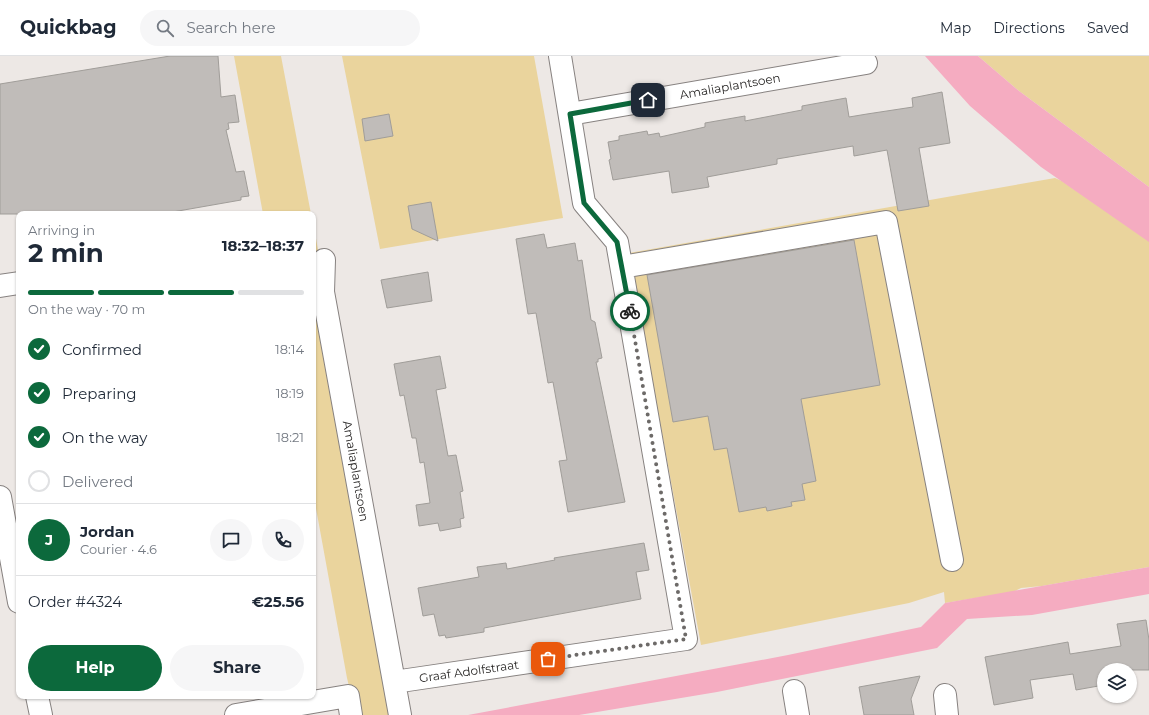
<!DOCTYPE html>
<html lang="en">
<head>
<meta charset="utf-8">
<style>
  :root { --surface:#fff; --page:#f6f6f7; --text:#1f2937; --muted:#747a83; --line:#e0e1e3; --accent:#0c693c }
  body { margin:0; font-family:Montserrat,sans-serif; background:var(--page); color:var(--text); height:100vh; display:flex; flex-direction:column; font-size:15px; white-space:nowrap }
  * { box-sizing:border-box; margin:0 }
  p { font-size:13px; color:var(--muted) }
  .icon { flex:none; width:22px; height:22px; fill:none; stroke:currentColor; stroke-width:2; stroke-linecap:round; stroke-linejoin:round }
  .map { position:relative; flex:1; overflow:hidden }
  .panel { position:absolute; left:16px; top:155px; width:300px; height:488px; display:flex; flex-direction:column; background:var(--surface); border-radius:8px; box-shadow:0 1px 3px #0004 }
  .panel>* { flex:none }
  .fabs { position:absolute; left:1097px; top:607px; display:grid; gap:8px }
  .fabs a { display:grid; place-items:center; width:40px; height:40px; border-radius:50%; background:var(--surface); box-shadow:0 1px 3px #0004; font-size:20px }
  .pin { position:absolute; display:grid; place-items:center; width:34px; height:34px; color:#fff; margin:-17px; border-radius:8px; box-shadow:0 2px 6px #0006 }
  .courier { position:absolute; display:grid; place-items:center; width:40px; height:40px; margin:-20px; border:3px solid #0c693c; border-radius:50%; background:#fff; color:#222; box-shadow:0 1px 5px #0007 }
  .summary em { font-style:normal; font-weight:700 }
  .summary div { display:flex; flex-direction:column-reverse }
  .summary { display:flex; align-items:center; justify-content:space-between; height:68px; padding:0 12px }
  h1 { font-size:26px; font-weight:700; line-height:30px }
  .bar { display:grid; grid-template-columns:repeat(4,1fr); gap:6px 4px; align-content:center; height:48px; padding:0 12px }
  .bar i { height:5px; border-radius:3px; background:var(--line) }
  .bar .active { background:var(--accent) }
  .bar p { grid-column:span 4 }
  .line { display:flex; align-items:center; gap:10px; padding:0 12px; border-top:1px solid var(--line) }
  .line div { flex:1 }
  .round { display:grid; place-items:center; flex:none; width:42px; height:42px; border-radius:21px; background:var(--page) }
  ol { padding:0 12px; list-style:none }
  li { display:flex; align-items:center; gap:12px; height:44px }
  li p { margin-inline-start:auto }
  li .icon { padding:4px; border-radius:50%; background:var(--accent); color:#fff; stroke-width:4 }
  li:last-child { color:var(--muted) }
  li i { width:22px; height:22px; border:2px solid var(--line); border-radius:50% }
  .cta { display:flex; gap:8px; margin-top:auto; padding:8px 12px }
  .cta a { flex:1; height:46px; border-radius:24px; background:var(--accent); color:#fff; font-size:16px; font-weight:700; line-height:46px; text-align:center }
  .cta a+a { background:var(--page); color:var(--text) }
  header { display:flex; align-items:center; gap:24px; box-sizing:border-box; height:56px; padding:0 20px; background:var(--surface); border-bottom:1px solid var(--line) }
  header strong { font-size:19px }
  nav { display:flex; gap:22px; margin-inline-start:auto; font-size:14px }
  .search { width:280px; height:36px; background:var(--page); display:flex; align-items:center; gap:10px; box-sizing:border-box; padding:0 14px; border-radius:22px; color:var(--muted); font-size:15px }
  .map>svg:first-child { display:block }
  .green { fill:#ead49d }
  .water { fill:#f5acc1 }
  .building { fill:#c0bcb9; stroke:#a09d99 }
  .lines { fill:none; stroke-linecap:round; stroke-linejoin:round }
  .minor-casing { stroke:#878280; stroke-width:24 }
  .minor { stroke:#fff; stroke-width:22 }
  .done { stroke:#6d6a68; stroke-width:4; stroke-dasharray:0 7.2 }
  .route { stroke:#0c693c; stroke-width:5 }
  .labels { text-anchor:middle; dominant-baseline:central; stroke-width:3; stroke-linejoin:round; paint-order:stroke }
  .street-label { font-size:12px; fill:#282625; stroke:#fff }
</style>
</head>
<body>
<header>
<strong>Quickbag</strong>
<div class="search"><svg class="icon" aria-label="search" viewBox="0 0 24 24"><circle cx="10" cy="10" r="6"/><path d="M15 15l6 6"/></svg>Search here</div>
<nav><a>Map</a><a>Directions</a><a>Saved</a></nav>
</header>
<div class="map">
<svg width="1149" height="659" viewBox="0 0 1149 659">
  <rect width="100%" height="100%" fill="#ede8e5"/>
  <path class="green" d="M234 0H281L311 158H263Z
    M342 0H534L563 162 380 193Z
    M978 0H1149V131L1019 35Z
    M1055 122 1062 125 1149 185V511L1042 530 1021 532 1013 536 945 547 944 536 909 547 701 589 629 197Z
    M313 166 321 210 391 659H356L347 622 313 436Z"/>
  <path class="water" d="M925 0H978L1019 35 1149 131V186L1041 111 970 50Z
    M1149 511V538L1032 559 967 563 937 592 717 636 579 659H468L788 599 921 571 945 547Z"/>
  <path class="building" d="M170 0H218L221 41 235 39 239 66 228 67 229 73 226 74 236 116 244 115 249 140 241 141V144L161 158H0V28Z
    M942 36 950 87 919 92 929 150 898 155 887 94 854 100 853 90 777 103V108L707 121 709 131 672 137 669 115 613 124 609 104 611 103 608 86 619 84V80L647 75 648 79 659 77 660 81 705 71V67L745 60V65L802 54V50L846 42 849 61 867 58 913 51 912 42Z
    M389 58 393 80 365 85 362 63Z
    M431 146 438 185 412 173 408 150Z
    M544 178 547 192 575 187 578 205 582 204 591 264 595 266 602 302 598 303V306H596L625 446 568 456 559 405 567 404 553 326 548 327 536 257 528 258 516 183Z
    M854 184 880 329 801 343 816 425 802 428 805 444 791 446 792 450 767 455 766 451 739 456 727 392 714 394 708 360 673 366 647 219Z
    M428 216 432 245 387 252 381 224Z
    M440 300 446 332 436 334 448 400 456 399 463 435 460 436 464 462 460 463 461 471 440 475 438 467 419 470 416 449 430 447 424 406 420 407 416 382H412L404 339 400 340 394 308Z
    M644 487 649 514 636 516 641 543 484 572V576L446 582 445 579 439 580 434 558 423 560 418 532 479 521 477 511 506 507 507 513 555 504 554 502Z
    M1146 564 1149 584V614H1104V629L1076 634 1073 618 1030 624 1033 642 994 649 985 601 1068 586 1070 598 1121 590 1117 568Z
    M920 620 911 643 914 659H864L859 631Z"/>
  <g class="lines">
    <g class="minor-casing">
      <path id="minor" d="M570 58 866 7
        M324 204 323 236 400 659
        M622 211 886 166 952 504
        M0 230 19 227
        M0 441 19 546
        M394 626 686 583 617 186 584 147 560 0
        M794 635 798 659
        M945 639 947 659
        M37 640 41 659
        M236 659 348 640 351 659"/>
    </g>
    <use href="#minor" class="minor"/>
  </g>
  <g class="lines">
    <path class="done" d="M548 603 686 583 630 255"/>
    <path class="route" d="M630 255 617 186 584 147 570 58 648 44"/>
  </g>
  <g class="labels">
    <g class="street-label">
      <text transform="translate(730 30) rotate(-10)">Amaliaplantsoen</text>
      <text transform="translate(356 415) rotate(80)">Amaliaplantsoen</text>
      <text transform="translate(469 615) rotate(-8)">Graaf Adolfstraat</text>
    </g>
  </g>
</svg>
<div class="fabs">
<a><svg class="icon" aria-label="layers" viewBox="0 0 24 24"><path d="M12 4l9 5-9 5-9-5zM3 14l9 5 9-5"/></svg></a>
</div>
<div class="pin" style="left:548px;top:603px;background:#ea580c"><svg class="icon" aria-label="bag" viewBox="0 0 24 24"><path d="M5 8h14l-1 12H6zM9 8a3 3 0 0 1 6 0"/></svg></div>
<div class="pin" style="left:648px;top:44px;background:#1f2937"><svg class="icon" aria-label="home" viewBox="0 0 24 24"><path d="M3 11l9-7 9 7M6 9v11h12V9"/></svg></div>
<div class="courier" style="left:630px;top:255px"><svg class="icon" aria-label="bike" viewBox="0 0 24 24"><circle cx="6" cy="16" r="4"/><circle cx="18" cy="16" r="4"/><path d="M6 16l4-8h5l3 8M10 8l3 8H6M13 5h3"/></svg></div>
<section class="panel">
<div class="summary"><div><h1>2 min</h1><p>Arriving in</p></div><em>18:32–18:37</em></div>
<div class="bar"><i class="active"></i><i class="active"></i><i class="active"></i><i></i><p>On the way · 70 m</p></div>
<ol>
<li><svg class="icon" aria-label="check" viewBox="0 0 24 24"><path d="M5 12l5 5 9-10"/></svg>Confirmed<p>18:14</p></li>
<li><svg class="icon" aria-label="check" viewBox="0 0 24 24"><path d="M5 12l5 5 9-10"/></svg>Preparing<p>18:19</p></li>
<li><svg class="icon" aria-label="check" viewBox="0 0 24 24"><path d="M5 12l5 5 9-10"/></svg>On the way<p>18:21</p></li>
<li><i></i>Delivered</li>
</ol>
<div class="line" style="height:72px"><b class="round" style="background:var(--accent);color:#fff">J</b><div><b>Jordan</b><p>Courier · 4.6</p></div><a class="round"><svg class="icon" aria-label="chat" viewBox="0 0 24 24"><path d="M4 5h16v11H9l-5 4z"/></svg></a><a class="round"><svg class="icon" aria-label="phone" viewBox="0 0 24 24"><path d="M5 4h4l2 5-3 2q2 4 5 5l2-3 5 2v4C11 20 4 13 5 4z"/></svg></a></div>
<div class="line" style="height:52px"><div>Order #4324</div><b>€25.56</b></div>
<div class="cta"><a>Help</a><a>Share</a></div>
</section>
</div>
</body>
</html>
